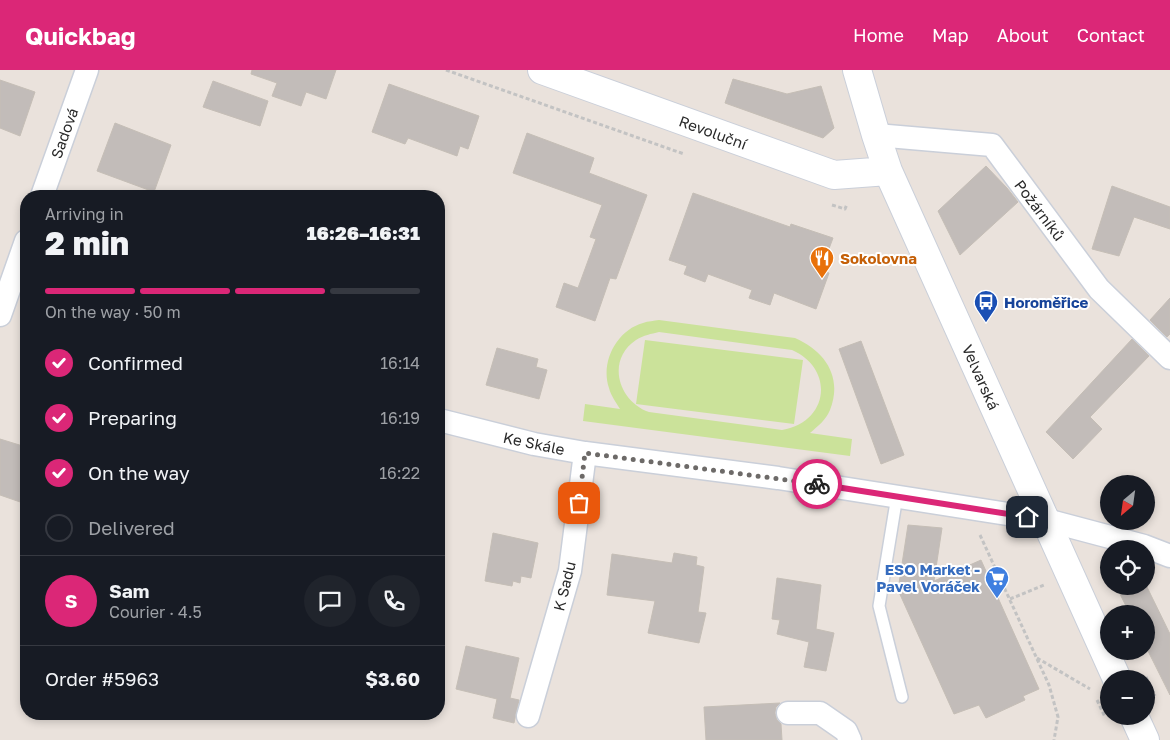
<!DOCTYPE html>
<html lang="en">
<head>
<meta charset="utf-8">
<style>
  :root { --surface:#171b24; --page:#20242c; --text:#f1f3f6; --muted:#9ea1a6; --line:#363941; --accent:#db2777 }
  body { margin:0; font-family:"Golos Text",sans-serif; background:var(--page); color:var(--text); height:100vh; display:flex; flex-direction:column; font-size:19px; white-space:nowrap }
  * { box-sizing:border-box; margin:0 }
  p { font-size:16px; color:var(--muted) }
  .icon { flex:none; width:28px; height:28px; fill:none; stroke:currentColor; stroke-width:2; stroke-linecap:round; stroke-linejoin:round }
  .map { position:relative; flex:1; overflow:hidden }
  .details { position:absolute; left:20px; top:120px; width:425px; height:530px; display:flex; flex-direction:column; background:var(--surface); border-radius:20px; box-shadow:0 2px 8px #0003 }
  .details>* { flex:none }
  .needle { width:32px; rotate:209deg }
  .tools { position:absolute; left:1100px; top:405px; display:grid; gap:10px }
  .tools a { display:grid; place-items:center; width:55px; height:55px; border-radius:50%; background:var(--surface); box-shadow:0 2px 8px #0003; font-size:25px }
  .pin { position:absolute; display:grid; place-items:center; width:42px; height:42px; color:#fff; margin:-21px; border-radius:10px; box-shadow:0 2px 8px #0006 }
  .courier { position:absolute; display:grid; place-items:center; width:50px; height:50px; margin:-25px; border:4px solid #db2777; border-radius:50%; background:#fff; color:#222; box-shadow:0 1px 6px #0007 }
  .head em { font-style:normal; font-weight:800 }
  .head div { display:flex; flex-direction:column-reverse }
  .head { display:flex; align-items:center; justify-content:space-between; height:85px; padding:0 25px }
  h1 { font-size:32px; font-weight:800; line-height:38px }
  .bar { display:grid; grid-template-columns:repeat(4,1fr); gap:8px 5px; align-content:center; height:60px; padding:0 25px }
  .bar i { height:6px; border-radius:4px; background:var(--line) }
  .bar .current { background:var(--accent) }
  .bar p { grid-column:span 4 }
  .line { display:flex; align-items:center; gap:12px; padding:0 25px; border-top:1px solid var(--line) }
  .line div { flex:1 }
  .round { display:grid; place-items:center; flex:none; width:52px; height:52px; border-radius:26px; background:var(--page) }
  ol { padding:0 25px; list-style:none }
  li { display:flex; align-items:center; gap:15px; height:55px }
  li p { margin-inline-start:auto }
  li .icon { padding:5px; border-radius:50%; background:var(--accent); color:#fff; stroke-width:4 }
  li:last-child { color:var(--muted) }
  li i { width:28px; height:28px; border:2px solid var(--line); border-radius:50% }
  header { display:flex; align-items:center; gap:30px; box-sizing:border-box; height:70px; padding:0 25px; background:var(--accent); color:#fff }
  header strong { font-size:24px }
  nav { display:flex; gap:28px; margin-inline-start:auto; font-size:18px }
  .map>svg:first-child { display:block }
  .pitch { fill:#cbe29a; fill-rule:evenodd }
  .building { fill:#c2bcb9; stroke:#c5beb6 }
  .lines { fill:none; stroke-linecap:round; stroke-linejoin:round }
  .lane-casing { stroke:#cacfd9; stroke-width:14 }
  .street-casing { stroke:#cacfd9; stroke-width:25 }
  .secondary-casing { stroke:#cacfd9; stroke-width:30 }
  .path { stroke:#c3c3c3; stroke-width:3; stroke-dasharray:4 2.5; stroke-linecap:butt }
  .lane { stroke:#fff; stroke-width:11 }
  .street { stroke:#fff; stroke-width:22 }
  .secondary { stroke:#fff; stroke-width:28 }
  .done { stroke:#6d6a68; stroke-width:5; stroke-dasharray:0 9 }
  .route { stroke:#db2777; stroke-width:6 }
  .labels { text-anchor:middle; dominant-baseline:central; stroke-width:4; stroke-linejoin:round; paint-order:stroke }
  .street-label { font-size:15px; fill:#292929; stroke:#fff }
  .food-label { font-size:15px; font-weight:bold; fill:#c56008; stroke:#fff; text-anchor:start }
  .transit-label { font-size:15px; font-weight:bold; fill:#164399; stroke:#fff; text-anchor:start }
  .shop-label { font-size:15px; font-weight:bold; fill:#366cbe; stroke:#fff; text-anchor:end }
</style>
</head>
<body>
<header>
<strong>Quickbag</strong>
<nav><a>Home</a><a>Map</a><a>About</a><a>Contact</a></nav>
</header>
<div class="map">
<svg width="1170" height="670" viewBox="0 0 1170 670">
  <rect width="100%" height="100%" fill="#eae2dc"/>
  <path class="pitch" d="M659 250 795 268C825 281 843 307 830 340 826 350 818 356 810 363L852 369 850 386 583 351 585 334 620 339C616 332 611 326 609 318 600 292 617 260 643 253 648 251 654 251 659 250ZM659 262 792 280C835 299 829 352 782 360L649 342C618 331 606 290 636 270 644 265 651 264 659 262Z
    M645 270 803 290 794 354 636 334Z"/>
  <path class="building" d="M252 0H336L326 29 306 22 301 36 272 26 277 13 251 4Z
    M733 9 787 24 821 16 834 58 823 68 725 33Z
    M0 10 35 22 20 66 0 58Z
    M213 11 268 31 260 56 203 37Z
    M389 14 479 46 468 79 460 76 457 86 408 68 405 74 372 62Z
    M115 53 171 75 154 122 97 101Z
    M527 63 594 88 589 103 647 125 616 209 610 208 595 251 556 237 564 213 578 218 596 169 590 167 602 135 513 103Z
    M986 96 1007 118 1018 132 960 185 938 141Z
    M1112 116 1170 137V159L1134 147 1119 186 1092 179Z
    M693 123 790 157 791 154 833 168 821 200 829 203 816 239 774 223 770 235 749 228 752 220 708 204 705 212 684 204 687 196 669 190Z
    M1170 228V264L1167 267 1150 250Z
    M1132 269 1149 286 1090 347 1102 359 1073 389 1046 362Z
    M861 271 904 385 881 394 839 279Z
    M497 278 538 289 536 297 547 300 539 329 486 315Z
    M0 369 26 377V434L0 425Z
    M908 455 942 458 934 511 981 490 1039 619 1023 626 1025 630 986 648 979 635 954 644 898 520Z
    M493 463 538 473 531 508 521 506 520 513 513 511 512 516 485 511Z
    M674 483 697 487 696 495 704 497 698 542 706 543 699 573 648 563 655 531 607 525 612 484 672 493Z
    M777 508 821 515 816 559 834 563 826 601 804 597 809 572 777 564 780 550 772 549Z
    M1146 515 1170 564V625L1146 577V544H1130L1116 516Z
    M466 576 519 588 510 628 519 630 514 653 493 648 497 629 456 619Z
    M780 633 776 637 775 643 777 650 781 654 782 670H706L704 637Z"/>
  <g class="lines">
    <g class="lane-casing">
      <path id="lane" d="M897 426 879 536 902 627"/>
    </g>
    <g class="street-casing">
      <path id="street" d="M876 65 992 75 1099 219 1170 288
        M42 126 87 0
        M0 245 26 171
        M439 350 534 374 585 383 778 408 1046 450 1144 476 1170 486
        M788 643H820L846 661 850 670
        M528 646 570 501 585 383"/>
    </g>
    <g class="secondary-casing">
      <path id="secondary" d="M542 0 834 105 888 101
        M857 0 876 65 888 101 1117 609
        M1134 646 1145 670"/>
    </g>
    <path class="path" d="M446 0 684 84
      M832 135 845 139 847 134
      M980 465 1049 615 1058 647 1054 670
      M1010 529 1044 515
      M1037 588 1090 619
      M1146 607 1155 626
      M1097 630 1105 647"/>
    <use href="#lane" class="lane"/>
    <use href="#street" class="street"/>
    <use href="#secondary" class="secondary"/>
  </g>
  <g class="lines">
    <path class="done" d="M579 433 585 383 817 414"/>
    <path class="route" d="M817 414 1027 447"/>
  </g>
  <defs>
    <g id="restaurant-pin" transform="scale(1.25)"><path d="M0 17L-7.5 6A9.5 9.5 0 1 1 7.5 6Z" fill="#e8710a" stroke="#fff"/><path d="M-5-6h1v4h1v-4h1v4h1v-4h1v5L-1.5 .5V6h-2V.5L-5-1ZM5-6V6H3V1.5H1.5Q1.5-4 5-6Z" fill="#fff"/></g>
    <g id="bus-pin" transform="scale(1.25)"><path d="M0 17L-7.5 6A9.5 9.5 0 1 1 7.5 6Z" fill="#1a4fb4" stroke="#fff"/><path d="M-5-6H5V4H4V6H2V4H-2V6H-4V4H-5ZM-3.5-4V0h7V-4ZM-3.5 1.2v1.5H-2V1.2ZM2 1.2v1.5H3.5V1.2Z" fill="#fff"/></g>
    <g id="supermarket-pin" transform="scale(1.25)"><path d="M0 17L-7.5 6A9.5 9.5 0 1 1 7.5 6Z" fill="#3f7fe0" stroke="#fff"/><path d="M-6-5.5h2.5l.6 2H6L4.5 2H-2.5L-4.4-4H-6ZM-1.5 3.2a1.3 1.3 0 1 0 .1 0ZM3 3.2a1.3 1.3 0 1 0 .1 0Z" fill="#fff"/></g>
  </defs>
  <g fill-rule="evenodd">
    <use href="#restaurant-pin" x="822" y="188"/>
    <use href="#bus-pin" x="986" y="232"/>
    <use href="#supermarket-pin" x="997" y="508"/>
  </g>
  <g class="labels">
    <g class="street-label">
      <text transform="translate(713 62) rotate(20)">Revoluční</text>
      <text transform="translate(64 63) rotate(-70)">Sadová</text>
      <text transform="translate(1040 140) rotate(53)">Požárníků</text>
      <text transform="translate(981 307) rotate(66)">Velvarská</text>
      <text transform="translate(534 373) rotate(12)">Ke Skále</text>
      <text transform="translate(564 516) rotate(-76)">K Sadu</text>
    </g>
    <g class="food-label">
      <text x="840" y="188">Sokolovna</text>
    </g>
    <g class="transit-label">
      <text x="1004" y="232">Horoměřice</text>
    </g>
    <g class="shop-label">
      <text x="980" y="499">ESO Market -<tspan x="980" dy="17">Pavel Voráček</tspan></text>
    </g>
  </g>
</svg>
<div class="tools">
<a><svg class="needle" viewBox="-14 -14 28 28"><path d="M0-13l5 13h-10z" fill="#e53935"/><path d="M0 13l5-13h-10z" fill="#9ea1a6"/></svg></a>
<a><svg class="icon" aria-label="locate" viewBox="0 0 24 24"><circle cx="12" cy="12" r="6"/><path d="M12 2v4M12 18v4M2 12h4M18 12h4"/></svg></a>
<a>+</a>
<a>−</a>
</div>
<div class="pin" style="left:579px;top:433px;background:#ea580c"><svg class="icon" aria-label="bag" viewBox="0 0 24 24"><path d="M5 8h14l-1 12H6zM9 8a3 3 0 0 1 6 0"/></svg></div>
<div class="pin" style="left:1027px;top:447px;background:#1f2937"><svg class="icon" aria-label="home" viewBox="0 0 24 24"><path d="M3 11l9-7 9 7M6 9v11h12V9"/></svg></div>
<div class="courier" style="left:817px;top:414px"><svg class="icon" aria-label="bike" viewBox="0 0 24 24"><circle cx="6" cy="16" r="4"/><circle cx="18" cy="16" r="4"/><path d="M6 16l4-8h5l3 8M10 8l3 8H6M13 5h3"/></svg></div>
<section class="details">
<div class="head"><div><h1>2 min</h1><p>Arriving in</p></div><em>16:26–16:31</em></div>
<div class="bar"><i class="current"></i><i class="current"></i><i class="current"></i><i></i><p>On the way · 50 m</p></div>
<ol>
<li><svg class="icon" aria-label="check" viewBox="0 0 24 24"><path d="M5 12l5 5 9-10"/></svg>Confirmed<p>16:14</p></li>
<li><svg class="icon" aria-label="check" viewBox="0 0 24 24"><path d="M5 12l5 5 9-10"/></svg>Preparing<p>16:19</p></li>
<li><svg class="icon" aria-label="check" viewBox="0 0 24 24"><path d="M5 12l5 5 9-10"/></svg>On the way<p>16:22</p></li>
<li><i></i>Delivered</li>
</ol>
<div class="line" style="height:90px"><b class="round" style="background:var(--accent);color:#fff">S</b><div><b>Sam</b><p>Courier · 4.5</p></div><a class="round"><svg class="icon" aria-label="chat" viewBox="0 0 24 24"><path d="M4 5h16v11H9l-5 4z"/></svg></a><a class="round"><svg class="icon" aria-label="phone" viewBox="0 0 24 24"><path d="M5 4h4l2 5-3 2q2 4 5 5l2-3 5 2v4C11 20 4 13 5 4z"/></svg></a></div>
<div class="line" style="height:65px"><div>Order #5963</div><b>$3.60</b></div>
</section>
</div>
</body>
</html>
